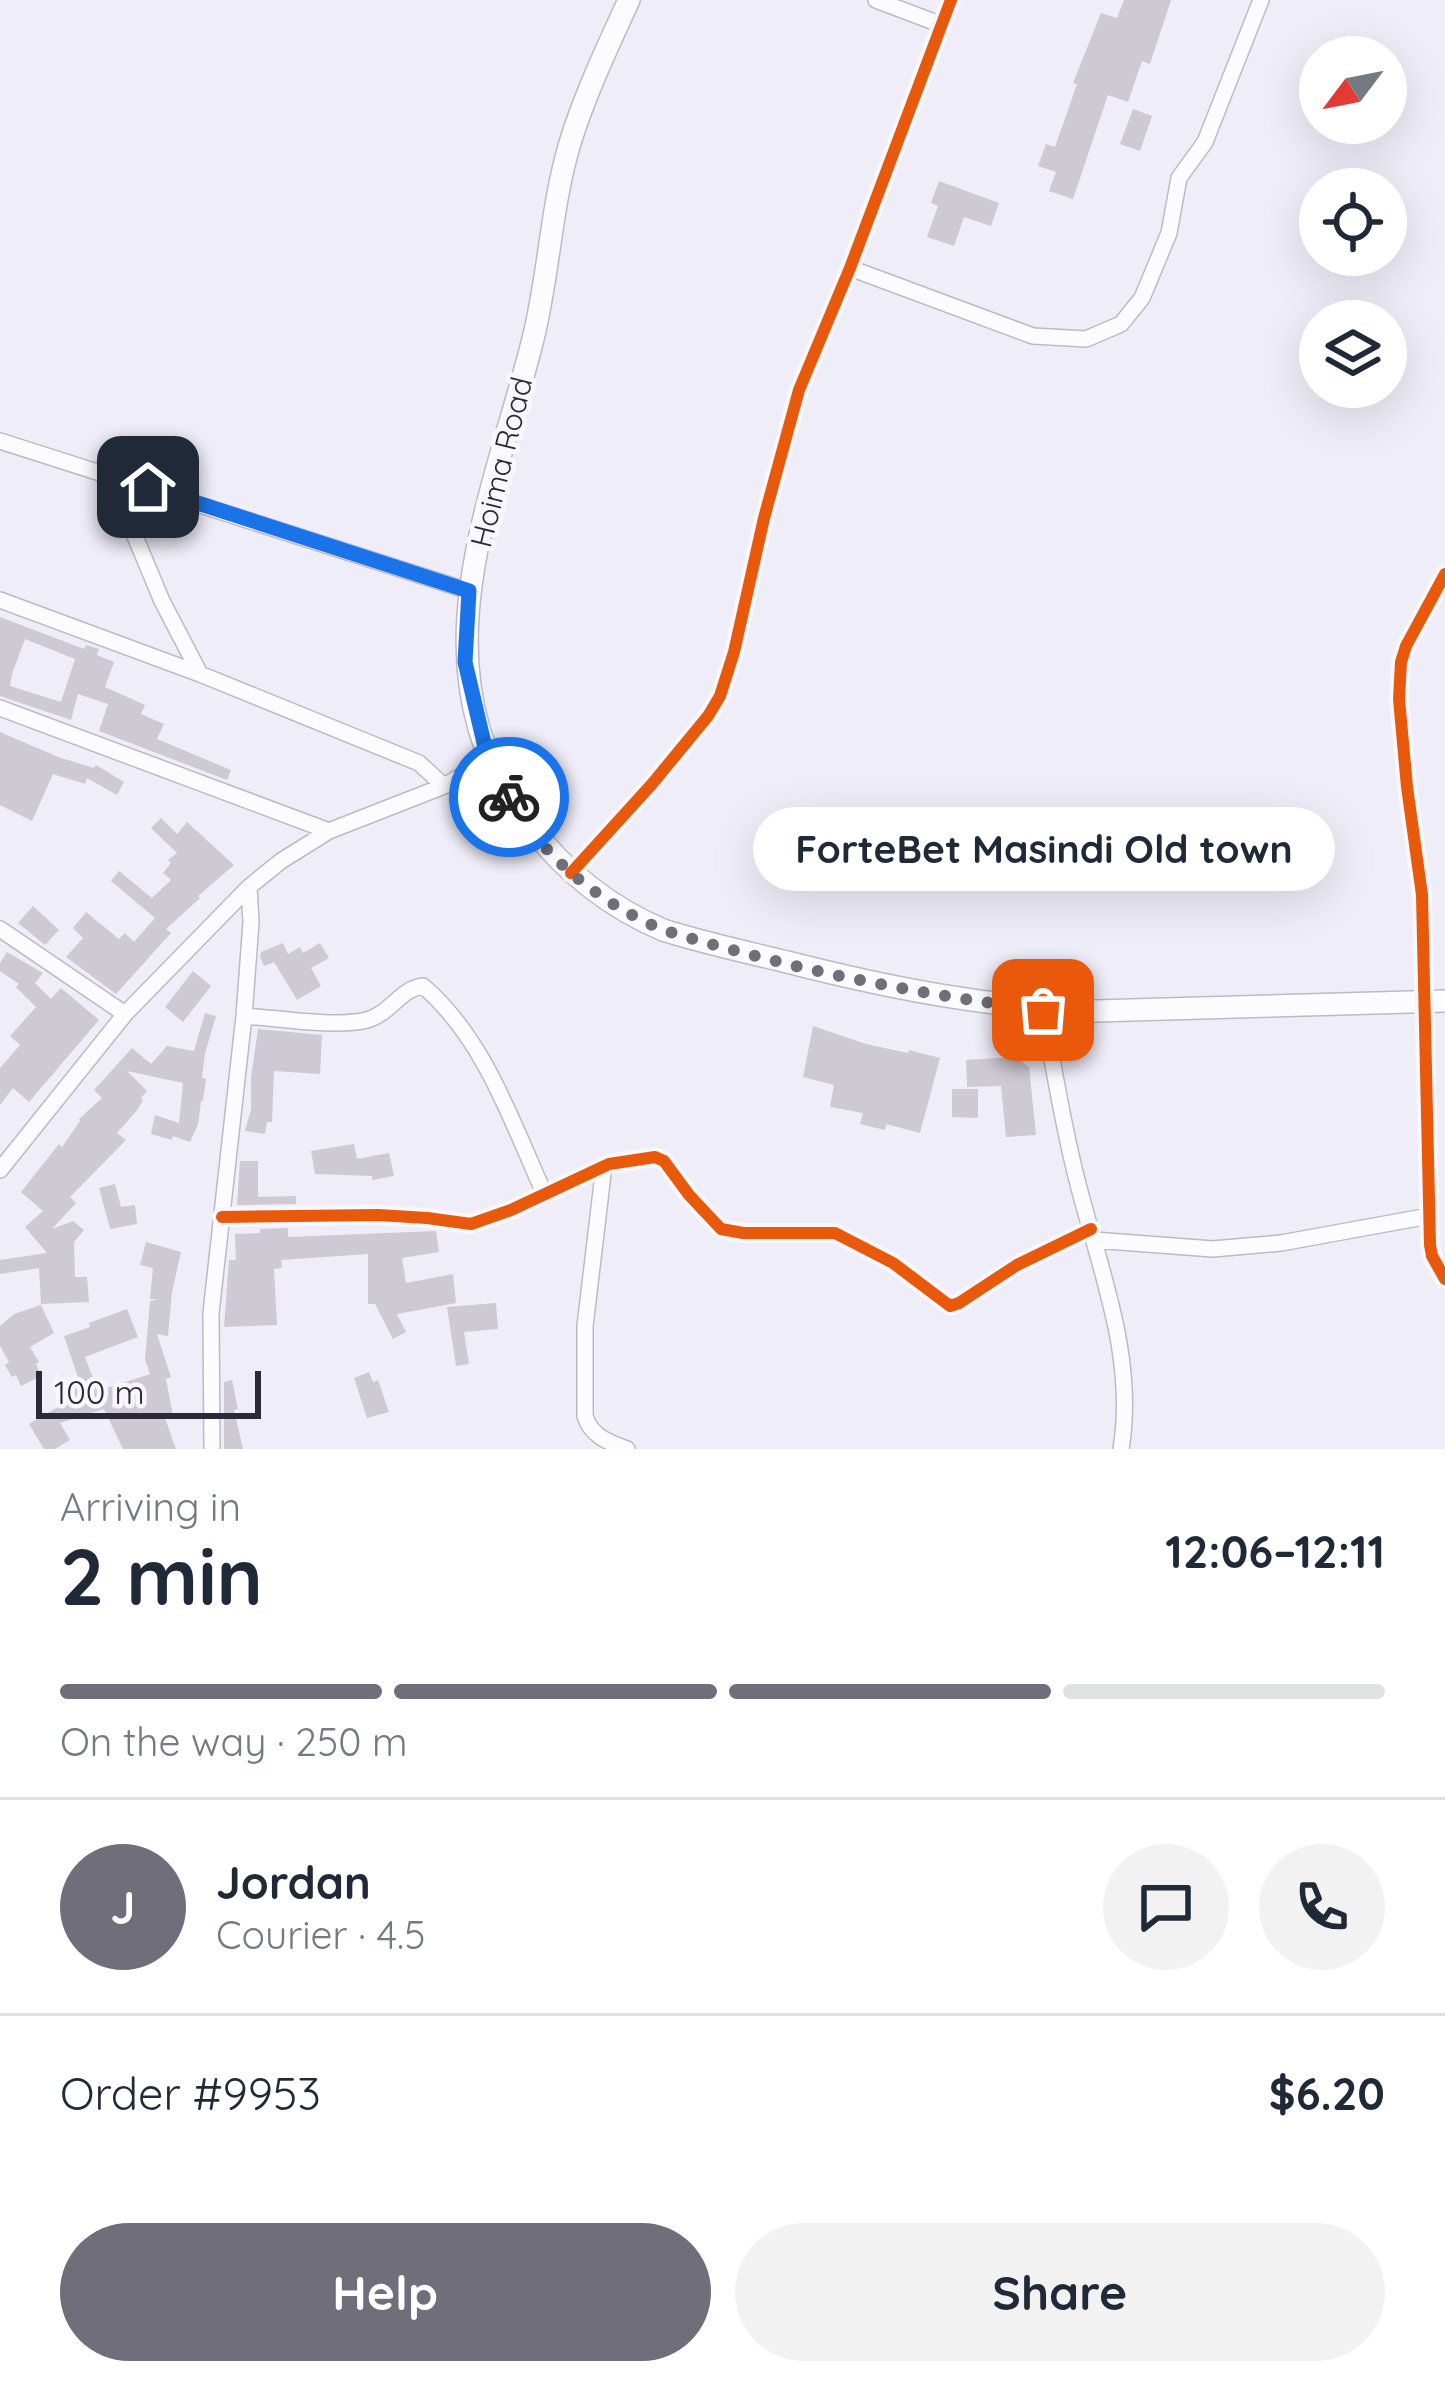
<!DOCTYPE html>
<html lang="en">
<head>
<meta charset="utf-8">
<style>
  :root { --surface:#fff; --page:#f2f2f3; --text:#1f2937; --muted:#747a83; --line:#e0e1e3; --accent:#6f6e7a }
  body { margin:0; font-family:Quicksand,sans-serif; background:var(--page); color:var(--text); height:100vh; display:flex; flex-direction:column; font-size:45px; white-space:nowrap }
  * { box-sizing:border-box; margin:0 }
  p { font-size:39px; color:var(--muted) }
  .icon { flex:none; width:66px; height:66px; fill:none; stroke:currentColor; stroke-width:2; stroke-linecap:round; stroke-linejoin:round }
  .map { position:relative; height:1449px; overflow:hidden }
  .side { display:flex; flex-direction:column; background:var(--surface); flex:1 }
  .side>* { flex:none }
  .needle { width:78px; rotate:238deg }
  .fabs { position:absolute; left:1299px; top:36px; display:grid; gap:24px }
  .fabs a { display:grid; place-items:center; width:108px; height:108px; border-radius:50%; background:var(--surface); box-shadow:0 12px 48px #0002; font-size:60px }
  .scale { position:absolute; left:36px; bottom:30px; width:225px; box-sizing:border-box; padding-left:12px; border:6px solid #2b2936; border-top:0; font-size:33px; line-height:42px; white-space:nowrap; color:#2b2936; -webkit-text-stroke:9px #f8f7fe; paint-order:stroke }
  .pin { position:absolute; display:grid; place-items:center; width:102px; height:102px; color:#fff; margin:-51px; border-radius:24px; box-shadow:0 6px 18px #0006 }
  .courier { position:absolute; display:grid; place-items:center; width:120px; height:120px; margin:-60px; border:9px solid #1a73e8; border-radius:50%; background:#fff; color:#222; box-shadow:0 3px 15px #0007 }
  .bubble { position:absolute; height:84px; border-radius:42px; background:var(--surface); box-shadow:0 12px 48px #0002; font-size:39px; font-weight:800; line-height:84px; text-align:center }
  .summary em { font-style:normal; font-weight:800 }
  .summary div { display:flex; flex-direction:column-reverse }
  .summary { display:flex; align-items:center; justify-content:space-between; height:204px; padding:0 60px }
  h1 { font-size:78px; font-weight:800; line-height:90px }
  .bar { display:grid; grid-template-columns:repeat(4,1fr); gap:18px 12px; align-content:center; height:144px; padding:0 60px }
  .bar i { height:15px; border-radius:9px; background:var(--line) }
  .bar .current { background:var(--accent) }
  .bar p { grid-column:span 4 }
  .line { display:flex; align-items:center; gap:30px; padding:0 60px; border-top:3px solid var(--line) }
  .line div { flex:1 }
  .round { display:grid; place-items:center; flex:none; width:126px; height:126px; border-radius:63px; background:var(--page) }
  .button { display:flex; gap:24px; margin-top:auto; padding:24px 60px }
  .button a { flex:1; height:138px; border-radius:72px; background:var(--accent); color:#fff; font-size:48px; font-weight:800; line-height:138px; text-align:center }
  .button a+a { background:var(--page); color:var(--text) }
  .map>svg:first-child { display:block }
  .building { fill:#cfc9d4; fill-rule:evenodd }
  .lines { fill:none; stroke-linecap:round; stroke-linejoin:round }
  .street-casing { stroke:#bcbac6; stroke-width:18 }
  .secondary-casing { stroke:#bcbac6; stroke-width:24 }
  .street { stroke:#fcfcfe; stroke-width:15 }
  .secondary { stroke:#fcfcfe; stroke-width:21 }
  .cycleway-casing { stroke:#f8f7fe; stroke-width:20 }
  .cycleway { stroke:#e8590c; stroke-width:12 }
  .done { stroke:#6f6e7a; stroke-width:12; stroke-dasharray:0 21.6 }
  .route { stroke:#1a73e8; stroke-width:15 }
  .labels { text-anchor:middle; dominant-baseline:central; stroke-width:10; stroke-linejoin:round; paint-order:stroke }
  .street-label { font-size:30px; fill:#2b2936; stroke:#f8f7fe }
</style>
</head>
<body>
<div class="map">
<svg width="1445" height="1449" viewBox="0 0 1445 1449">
  <rect width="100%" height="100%" fill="#eeedf8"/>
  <path class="building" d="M1124 0H1171L1150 64 1142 61 1128 102 1108 95 1073 199 1049 191 1056 172 1038 166 1046 144 1055 147 1077 84 1073 83 1101 13 1117 18Z
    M1133 109 1152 116 1140 151 1120 144Z
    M939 181 999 203 991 226 964 217 954 246 927 237 938 206 931 203Z
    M0 617 84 649 86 645 99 649 97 655 114 662 105 687 145 705 141 714 164 724 157 739 231 770 227 780 99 731 108 704 78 694 71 720 0 696ZM25 639 75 659 61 702 10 686 12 674Z
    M0 732 58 757 94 768 96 765 124 782 117 795 87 778 85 784 53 774 32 821 0 805Z
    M161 818 177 834 187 822 234 865 198 896 200 898 166 929 171 933 116 994 66 957 83 938 73 928 86 912 119 939 125 933 134 942 155 918 111 881 119 871 152 898 171 880 163 873 171 863 168 860 177 853 151 828Z
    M33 906 59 930 45 945 18 923Z
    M283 943 288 954 300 947 303 953 320 943 329 958 311 968 321 986 297 1000 274 962 264 966 260 957 261 952Z
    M7 952 43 973 35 983 51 999 61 988 99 1020 29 1102 13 1088 0 1105V1068L20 1045 10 1036 36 1007 16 987 19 984 0 971V963Z
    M193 971 211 986 183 1022 165 1007Z
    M205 1013 216 1016 205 1053 202 1078 206 1079 203 1101H201L198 1124 190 1142 173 1136 172 1140 151 1134 155 1115 179 1123 183 1083 127 1071 147 1091 141 1098 143 1100 138 1109 117 1133 126 1140 70 1197 76 1203 52 1229 73 1221 84 1230 74 1242 75 1277H87L89 1302 41 1304 39 1268 0 1274V1260L47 1253 25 1227 43 1211 21 1192 59 1144 62 1147 80 1121 79 1119 102 1098 94 1090 132 1048 151 1064 167 1046 194 1051Z
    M813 1026 866 1044 908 1053 909 1050 940 1058 920 1133 886 1124 885 1130 860 1124 863 1113 830 1107 834 1085 803 1077Z
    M258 1029 322 1035 320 1074 274 1071 272 1122H267L265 1134 245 1131 251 1109V1078Z
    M1015 1057 1029 1067 1036 1135 1006 1137 1001 1086 967 1087 966 1060Z
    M952 1089H978V1118L952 1117Z
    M354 1144 357 1159 389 1153 394 1176 372 1180V1176L315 1174 311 1151Z
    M240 1161H258V1197L296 1196V1204L237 1205Z
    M115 1184 121 1207 135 1205 137 1224 110 1229 99 1188Z
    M288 1228V1237L436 1231 439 1252 402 1258 406 1283 453 1274 456 1303 397 1314 406 1332 393 1339 375 1304H368V1254L281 1260 282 1268 274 1269 277 1325 224 1327 229 1260H236L235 1234 260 1233V1229Z
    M146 1242 181 1252 172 1292 168 1336 157 1334 171 1377 166 1379 173 1416 165 1418 176 1449H123L104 1409 60 1423 70 1440 55 1449H44L29 1424 65 1403 59 1387 79 1380 64 1336 90 1327 89 1323 127 1309 138 1337 85 1357 98 1391 150 1374 145 1359 150 1301 158 1299H150L153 1268 140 1265Z
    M496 1303 498 1329 464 1332 469 1364 456 1366 447 1307Z
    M41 1305 54 1333 30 1347 39 1362 36 1364 41 1376 21 1386 16 1375 12 1377 5 1365 9 1362 0 1346V1326L14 1314Z
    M369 1372 373 1382 378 1380 389 1412 367 1418 354 1378Z
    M232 1380 238 1409 234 1410 243 1449H224V1382Z"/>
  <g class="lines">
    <g class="street-casing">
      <path id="street" d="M876 0 942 25
        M850 268 1033 336 1086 339 1121 324 1142 298 1169 233 1179 178 1205 142 1261 0
        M0 441 469 591
        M109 474 162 601 200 674
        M1445 574 1406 646 1401 662 1399 699 1407 787 1422 895 1430 1245 1432 1256 1445 1279
        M0 600 200 674 419 763 444 786
        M0 708 329 831
        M571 873 652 784 708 716 720 696 734 652 764 518 799 390 850 268 951 0
        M0 929 125 1014
        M1043 1010C1054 1068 1063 1127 1078 1184 1100 1270 1136 1358 1121 1449
        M244 1016C278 1018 335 1028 367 1020 390 1014 401 988 423 986 485 1039 512 1123 545 1195
        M604 1166 585 1326V1416C591 1436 608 1442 627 1449
        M0 1170 125 1014 249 887 281 861 329 831 444 786 488 760
        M222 1217 378 1215 427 1218 471 1224 511 1210 609 1164 655 1157 664 1161 689 1195 721 1229 743 1233H835L893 1263 950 1306 959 1303 1017 1265 1091 1229
        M1094 1240 1213 1249 1281 1243 1429 1216
        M212 1449 211 1313 244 1016 251 922 249 887"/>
    </g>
    <g class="secondary-casing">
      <path id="secondary" d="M629 0C608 46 585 94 570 143 551 206 549 275 533 339 492 503 410 671 529 825 565 872 609 907 663 930 704 943 746 952 787 962 889 988 991 1008 1096 1011L1445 1001"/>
    </g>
    <use href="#street" class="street"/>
    <use href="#secondary" class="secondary"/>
    <g class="cycleway-casing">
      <path id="cycleway" d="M1445 574 1406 646 1401 662 1399 699 1407 787 1422 895 1430 1245 1432 1256 1445 1279
        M571 873 652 784 708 716 720 696 734 652 764 518 799 390 850 268 951 0
        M222 1217 378 1215 427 1218 471 1224 511 1210 609 1164 655 1157 664 1161 689 1195 721 1229 743 1233H835L893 1263 950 1306 959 1303 1017 1265 1091 1229"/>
    </g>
    <use href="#cycleway" class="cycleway"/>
  </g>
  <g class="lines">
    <path class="done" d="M509 797C543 858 600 903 663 930 787 968 914 994 1043 1010"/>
    <path class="route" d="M148 487 469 591 465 662 488 760 509 797"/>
  </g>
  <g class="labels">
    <g class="street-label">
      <text transform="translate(501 462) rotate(-76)">Hoima Road</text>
    </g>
  </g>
</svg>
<div class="fabs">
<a><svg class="needle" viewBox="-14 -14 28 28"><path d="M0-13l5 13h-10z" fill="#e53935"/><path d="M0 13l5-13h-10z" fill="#747a83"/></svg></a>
<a><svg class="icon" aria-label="locate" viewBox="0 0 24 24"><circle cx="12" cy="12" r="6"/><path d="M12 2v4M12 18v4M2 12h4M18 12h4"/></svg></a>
<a><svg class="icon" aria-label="layers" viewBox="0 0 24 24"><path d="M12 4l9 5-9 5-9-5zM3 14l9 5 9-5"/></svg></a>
</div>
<div class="scale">100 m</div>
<div class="pin" style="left:1043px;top:1010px;background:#ea580c"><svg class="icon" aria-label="bag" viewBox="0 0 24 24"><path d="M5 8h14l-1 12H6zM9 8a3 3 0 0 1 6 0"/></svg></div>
<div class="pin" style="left:148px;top:487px;background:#1f2937"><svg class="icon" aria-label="home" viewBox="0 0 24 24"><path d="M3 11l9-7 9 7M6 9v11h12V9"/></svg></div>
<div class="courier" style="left:509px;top:797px"><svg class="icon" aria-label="bike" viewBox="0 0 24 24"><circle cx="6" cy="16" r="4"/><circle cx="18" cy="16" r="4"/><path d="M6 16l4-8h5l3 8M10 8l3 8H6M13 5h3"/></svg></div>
<div class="bubble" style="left:753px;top:807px;width:582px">ForteBet Masindi Old town</div>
</div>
<section class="side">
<div class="summary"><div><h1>2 min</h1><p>Arriving in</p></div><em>12:06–12:11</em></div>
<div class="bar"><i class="current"></i><i class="current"></i><i class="current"></i><i></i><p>On the way · 250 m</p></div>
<div class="line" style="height:216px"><b class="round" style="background:var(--accent);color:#fff">J</b><div><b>Jordan</b><p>Courier · 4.5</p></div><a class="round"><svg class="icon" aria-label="chat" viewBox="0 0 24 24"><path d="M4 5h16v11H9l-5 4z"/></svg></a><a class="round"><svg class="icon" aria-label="phone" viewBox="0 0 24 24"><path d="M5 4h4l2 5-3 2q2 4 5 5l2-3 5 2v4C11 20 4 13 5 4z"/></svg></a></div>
<div class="line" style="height:156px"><div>Order #9953</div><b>$6.20</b></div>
<div class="button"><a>Help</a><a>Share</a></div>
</section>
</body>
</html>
